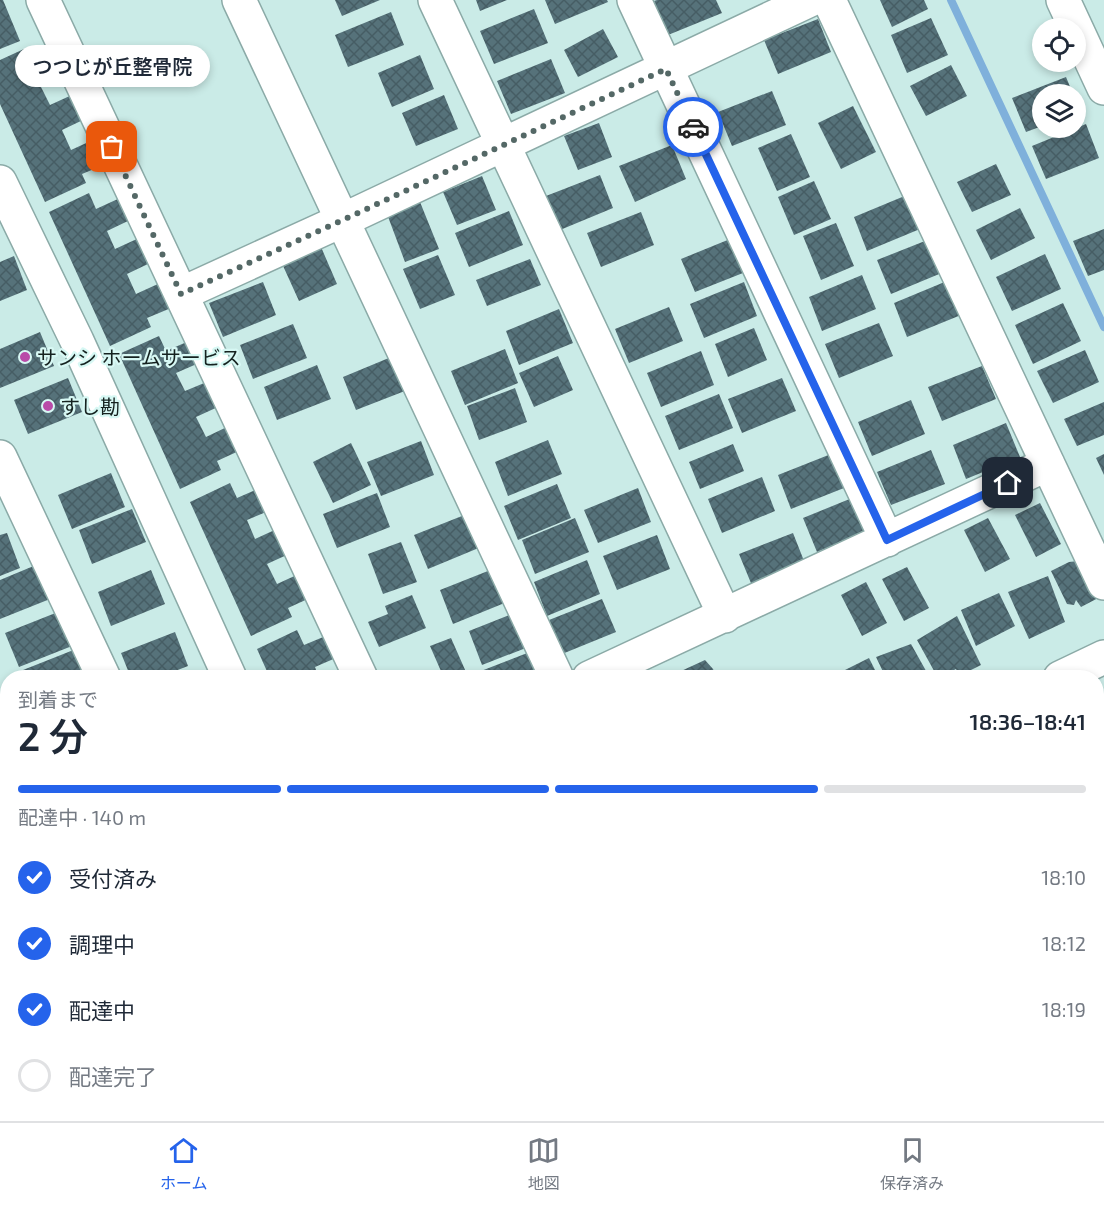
<!DOCTYPE html>
<html lang="ja">
<head>
<meta charset="utf-8">
<style>
  :root { --surface:#fff; --page:#f6f6f7; --text:#1f2937; --muted:#747a83; --line:#e0e1e3; --accent:#2563eb }
  body { margin:0; font-family:"Exo 2","Noto Sans JP",sans-serif; background:var(--page); color:var(--text); height:100vh; display:flex; flex-direction:column; font-size:22px; white-space:nowrap }
  * { box-sizing:border-box; margin:0 }
  p { font-size:20px; color:var(--muted) }
  .icon { flex:none; width:33px; height:33px; fill:none; stroke:currentColor; stroke-width:2; stroke-linecap:round; stroke-linejoin:round }
  .map { position:relative; flex:1; overflow:hidden }
  .drawer { position:absolute; left:0px; top:670px; width:1104px; height:452px; display:flex; flex-direction:column; background:var(--surface); border-radius:24px 24px 0 0; box-shadow:0 3px 9px #0003 }
  .drawer>* { flex:none }
  .buttons { position:absolute; left:1032px; top:18px; display:grid; gap:12px }
  .buttons a { display:grid; place-items:center; width:54px; height:54px; border-radius:50%; background:var(--surface); box-shadow:0 3px 9px #0003; font-size:30px }
  .pin { position:absolute; display:grid; place-items:center; width:51px; height:51px; color:#fff; margin:-26px; border-radius:12px; box-shadow:0 3px 9px #0006 }
  .courier { position:absolute; display:grid; place-items:center; width:60px; height:60px; margin:-30px; border:4px solid #2563eb; border-radius:50%; background:#fff; color:#222; box-shadow:0 2px 8px #0007 }
  .bubble { position:absolute; height:42px; border-radius:21px; background:var(--surface); box-shadow:0 3px 9px #0003; font-size:20px; font-weight:600; line-height:42px; text-align:center }
  .head em { font-style:normal; font-weight:600 }
  .head div { display:flex; flex-direction:column-reverse }
  .head { display:flex; align-items:center; justify-content:space-between; height:102px; padding:0 18px }
  h1 { font-size:39px; font-weight:600; line-height:45px }
  .bar { display:grid; grid-template-columns:repeat(4,1fr); gap:9px 6px; align-content:center; height:72px; padding:0 18px }
  .bar i { height:8px; border-radius:4px; background:var(--line) }
  .bar .current { background:var(--accent) }
  .bar p { grid-column:span 4 }
  ol { padding:0 18px; list-style:none }
  li { display:flex; align-items:center; gap:18px; height:66px }
  li p { margin-inline-start:auto }
  li .icon { padding:6px; border-radius:50%; background:var(--accent); color:#fff; stroke-width:4 }
  li:last-child { color:var(--muted) }
  li i { width:33px; height:33px; border:3px solid var(--line); border-radius:50% }
  .tabs { display:flex; justify-content:space-around; align-items:center; height:84px; border-top:2px solid var(--line); background:var(--surface); font-size:16px; color:var(--muted) }
  .tabs a { display:grid; justify-items:center; gap:3px }
  .tabs .current { color:var(--accent) }
  .map>svg:first-child { display:block }
  .lines { fill:none; stroke-linecap:round; stroke-linejoin:round }
  .stream { stroke:#7fb0db; stroke-width:8 }
  .building { fill:url(#building-cross-hatch) }
  .street-casing { stroke:#8baaa7; stroke-width:36 }
  .secondary-casing { stroke:#8baaa7; stroke-width:36 }
  .street { stroke:#fff; stroke-width:33 }
  .secondary { stroke:#fff; stroke-width:33 }
  .done { stroke:#546866; stroke-width:6; stroke-dasharray:0 10.8 }
  .route { stroke:#2563eb; stroke-width:8 }
  .poi-dot { fill:#b94ba8; stroke:#d7f8f4; stroke-width:2 }
  .labels { text-anchor:middle; dominant-baseline:central; stroke-width:4.5; stroke-linejoin:round; paint-order:stroke }
  .poi-label { font-size:20px; fill:#152220; stroke:#d7f8f4; text-anchor:start }
</style>
</head>
<body>
<div class="map">
<svg width="1104" height="1121" viewBox="0 0 1104 1121">
  <defs>
    <pattern id="building-cross-hatch" width="8" height="8" patternUnits="userSpaceOnUse" patternTransform="scale(1.5)"><rect width="8" height="8" fill="#56727a"/><path d="M0 0l8 8M0 8l8-8" fill="none" stroke="#465d64"/></pattern>
  </defs>
  <rect width="100%" height="100%" fill="#caebe7"/>
  <g class="lines">
    <path class="stream" d="M951 0 1104 327"/>
  </g>
  <path class="building" d="M0 0H3L20 41 0 49Z
    M335 0H380L342 16Z
    M476 0H507L480 11Z
    M545 0H607L608 2 555 24Z
    M657 0H716L722 13 668 35 654 1Z
    M880 0H924L928 9 892 27Z
    M534 9 548 43 494 64 480 31Z
    M391 12 404 45 348 67 335 35Z
    M931 18 948 55 907 73 891 35Z
    M818 19 831 52 778 74 764 40Z
    M603 29 618 57 578 77 564 50Z
    M24 49 31 64 54 54 65 76 41 87 50 105 74 94 85 119 62 130 71 150 95 139 106 164 82 174 86 183 45 202 0 104V60Z
    M420 55 434 89 392 107 378 73Z
    M551 59 565 93 511 114 497 81Z
    M951 65 967 96 926 116 910 86Z
    M1066 77 1073 94H1042V126L1026 132 1012 98Z
    M772 91 786 125 732 146 718 112Z
    M444 95 458 129 416 146 402 113Z
    M853 106 876 152 841 169 818 123Z
    M599 123 612 157 578 170 564 136Z
    M1086 124 1099 158 1046 179 1032 146Z
    M791 134 810 177 777 191 758 148Z
    M672 145 686 179 635 202 619 166Z
    M996 164 1011 195 972 212 957 182Z
    M600 175 613 208 560 230 546 196Z
    M482 176 496 210 457 225 443 192Z
    M814 181 831 219 794 235 778 197Z
    M89 193 96 209 120 198 130 220 107 231 115 249 139 238 150 263 127 274 136 294 160 283 171 308 147 318 151 327 110 346 49 212Z
    M907 195 920 229 867 251 854 217Z
    M420 202 439 249 405 262 387 214Z
    M1020 208 1035 238 991 260 976 230Z
    M509 211 523 245 469 267 455 233Z
    M641 212 654 245 601 267 587 233Z
    M836 223 854 266 821 280 803 236Z
    M1104 229V270L1088 276 1073 241Z
    M735 237 748 271 695 292 681 259Z
    M930 239 944 272 891 294 877 260Z
    M318 240 337 284 299 301 279 257Z
    M1045 254 1061 289 1012 311 996 277Z
    M438 255 455 295 420 309 403 269Z
    M14 256 27 290 0 301V262Z
    M530 259 541 285 487 306 476 280Z
    M862 275 876 309 822 331 809 297Z
    M947 281 961 315 907 337 894 303Z
    M263 282 276 315 223 337 209 303Z
    M744 282 757 316 704 338 690 304Z
    M1063 303 1081 341 1033 364 1015 325Z
    M669 307 683 341 629 363 615 329Z
    M559 309 573 343 519 365 506 331Z
    M879 323 893 356 839 378 825 344Z
    M293 324 307 358 253 379 240 345Z
    M754 328 767 360 728 377 715 344Z
    M40 332 54 366 0 388V349Z
    M159 336 166 351 189 341 199 363 176 373 185 391 209 381 220 406 196 417 206 437 229 426 241 450 217 461 221 470 180 489 119 354Z
    M505 349 518 383 465 405 451 371Z
    M1085 350 1099 382 1053 403 1037 371Z
    M701 351 714 385 661 407 647 373Z
    M396 355 410 389 356 410 343 377Z
    M558 356 573 390 534 407 519 373Z
    M317 365 331 399 277 420 264 387Z
    M982 366 996 399 942 421 928 387Z
    M68 378 82 412 28 434 14 400Z
    M782 378 796 411 742 433 728 399Z
    M515 388 527 422 479 440 467 406Z
    M719 394 733 428 679 450 665 416Z
    M911 400 925 434 872 456 858 422Z
    M1104 402V435L1077 446 1064 419Z
    M1006 423 1020 457 966 479 953 445Z
    M548 440 562 474 508 496 495 462Z
    M421 441 434 475 381 496 367 462Z
    M351 443 371 485 333 503 313 462Z
    M733 444 744 471 700 489 689 462Z
    M931 450 945 484 891 505 877 472Z
    M831 454 844 488 791 509 778 475Z
    M1104 454V475L1096 458Z
    M111 473 125 507 72 529 58 495Z
    M762 477 775 511 722 533 708 499Z
    M230 483 237 498 260 488 271 510 247 520 255 539 279 528 291 553 267 564 277 584 301 573 312 597 288 608 292 617 251 636 190 502Z
    M557 484 571 518 518 540 504 506Z
    M638 488 651 522 598 543 584 510Z
    M377 493 390 527 337 548 323 514Z
    M857 496 871 530 817 552 803 518Z
    M1040 503 1061 544 1036 557 1015 515Z
    M132 509 146 542 92 564 79 530Z
    M467 514 481 547 428 569 414 535Z
    M575 518 589 552 535 574 522 540Z
    M988 518 1010 559 985 572 964 530Z
    M7 533 20 568 0 576V535Z
    M793 533 806 566 753 588 739 554Z
    M657 535 670 569 617 590 603 556Z
    M401 542 417 582 383 594 368 554Z
    M587 560 600 594 547 616 534 582Z
    M1088 560 1102 596 1081 607 1076 600 1074 605 1067 604 1051 571 1069 562Z
    M36 565 50 599 0 619V580Z
    M907 567 929 608 904 621 882 579Z
    M493 569 507 602 453 624 440 590Z
    M151 570 165 604 111 626 98 592Z
    M1048 576 1065 622 1029 639 1008 592Z
    M866 582 887 623 862 636 841 595Z
    M999 593 1015 626 976 646 961 610Z
    M412 595 426 628 379 647 368 622 388 614 385 606Z
    M602 599 616 632 562 654 549 620Z
    M522 610 536 644 482 665 469 631Z
    M58 612 72 646 19 667 5 633Z
    M957 616 981 665 959 676 956 669 938 678 917 640Z
    M297 630 304 645 328 635 338 657 315 667 319 678H270L257 649Z
    M175 632 188 666 157 678H131L121 653Z
    M451 638 466 672 450 678H444L430 646Z
    M911 644 930 678H886L876 657Z
    M76 649 88 678H26L23 670Z
    M535 650 546 678H484L481 671Z
    M869 658 879 678H829Z
    M705 660 713 669 717 678H681L679 672Z
    M8 691V730L0 733V694Z
    M1104 784V836L1096 839V787Z
    M8 798V818H7L1 801Z
    M1104 908V947L1096 950V911Z
    M0 912 8 930V933L0 936Z
    M1104 977V1017L1096 1020V981Z
    M8 991V1042L3 1044 0 1037V994Z
    M8 1072V1090L0 1076Z
    M1104 1087V1121H1071L1068 1114H1096V1090Z
    M218 1114H232L235 1121H204Z
    M313 1114H351L353 1117 345 1121H316Z
    M381 1114H412L415 1121H377L375 1117Z
    M645 1114H667L669 1121H629Z
    M834 1114H869L872 1121H837Z
    M872 1114H917V1115L901 1121H875Z
    M953 1114H972V1117L962 1121H956Z
    M1049 1114H1055L1058 1121H1033Z"/>
  <g class="lines">
    <g class="street-casing">
      <path id="street" d="M43 0 361 678
        M239 0 557 678
        M435 0 725 616
        M634 0 887 540
        M829 0 1104 583
        M181 294 343 220 810 0
        M0 457 104 678
        M589 678 1048 464
        M1096 870 1104 867
        M0 873 8 889
        M0 957 8 954
        M1096 1070 1104 1066
        M569 1121 583 1114
        M988 1121 1002 1114"/>
    </g>
    <g class="secondary-casing">
      <path id="secondary" d="M1063 0 1104 88
        M0 182 77 341 230 678
        M1060 678 1104 657
        M436 1114 439 1121
        M126 1121 140 1114"/>
    </g>
    <use href="#street" class="street"/>
    <use href="#secondary" class="secondary"/>
  </g>
  <g class="lines">
    <path class="done" d="M112 147 181 294 343 220 666 69 693 127"/>
    <path class="route" d="M693 127 887 540 1008 483"/>
  </g>
  <g class="poi-dot">
    <circle cx="25" cy="357" r="6"/>
    <circle cx="48" cy="406" r="6"/>
  </g>
  <g class="labels">
    <g class="poi-label">
      <text x="37" y="357">サンシ ホームサービス</text>
      <text x="60" y="406">すし勘</text>
    </g>
  </g>
</svg>
<div class="buttons">
<a><svg class="icon" aria-label="locate" viewBox="0 0 24 24"><circle cx="12" cy="12" r="6"/><path d="M12 2v4M12 18v4M2 12h4M18 12h4"/></svg></a>
<a><svg class="icon" aria-label="layers" viewBox="0 0 24 24"><path d="M12 4l9 5-9 5-9-5zM3 14l9 5 9-5"/></svg></a>
</div>
<div class="pin" style="left:112px;top:147px;background:#ea580c"><svg class="icon" aria-label="bag" viewBox="0 0 24 24"><path d="M5 8h14l-1 12H6zM9 8a3 3 0 0 1 6 0"/></svg></div>
<div class="pin" style="left:1008px;top:483px;background:#1f2937"><svg class="icon" aria-label="home" viewBox="0 0 24 24"><path d="M3 11l9-7 9 7M6 9v11h12V9"/></svg></div>
<div class="courier" style="left:693px;top:127px"><svg class="icon" aria-label="car" viewBox="0 0 24 24"><path d="M5 17H2v-5l4-1 3-4h7l3 4 3 1v5h-3M9 17h6M6 11h13"/><circle cx="7" cy="17" r="2"/><circle cx="17" cy="17" r="2"/></svg></div>
<div class="bubble" style="left:15px;top:45px;width:195px">つつじが丘整骨院</div>
<section class="drawer">
<div class="head"><div><h1>2 分</h1><p>到着まで</p></div><em>18:36–18:41</em></div>
<div class="bar"><i class="current"></i><i class="current"></i><i class="current"></i><i></i><p>配達中 · 140 m</p></div>
<ol>
<li><svg class="icon" aria-label="check" viewBox="0 0 24 24"><path d="M5 12l5 5 9-10"/></svg>受付済み<p>18:10</p></li>
<li><svg class="icon" aria-label="check" viewBox="0 0 24 24"><path d="M5 12l5 5 9-10"/></svg>調理中<p>18:12</p></li>
<li><svg class="icon" aria-label="check" viewBox="0 0 24 24"><path d="M5 12l5 5 9-10"/></svg>配達中<p>18:19</p></li>
<li><i></i>配達完了</li>
</ol>
</section>
</div>
<nav class="tabs">
<a class="current"><svg class="icon" aria-label="home" viewBox="0 0 24 24"><path d="M3 11l9-7 9 7M6 9v11h12V9"/></svg>ホーム</a>
<a><svg class="icon" aria-label="map" viewBox="0 0 24 24"><path d="M3 6l6-2 6 2 6-2v14l-6 2-6-2-6 2zM9 4v14M15 6v14"/></svg>地図</a>
<a><svg class="icon" aria-label="saved" viewBox="0 0 24 24"><path d="M7 4h10v16l-5-4-5 4z"/></svg>保存済み</a>
</nav>
</body>
</html>
